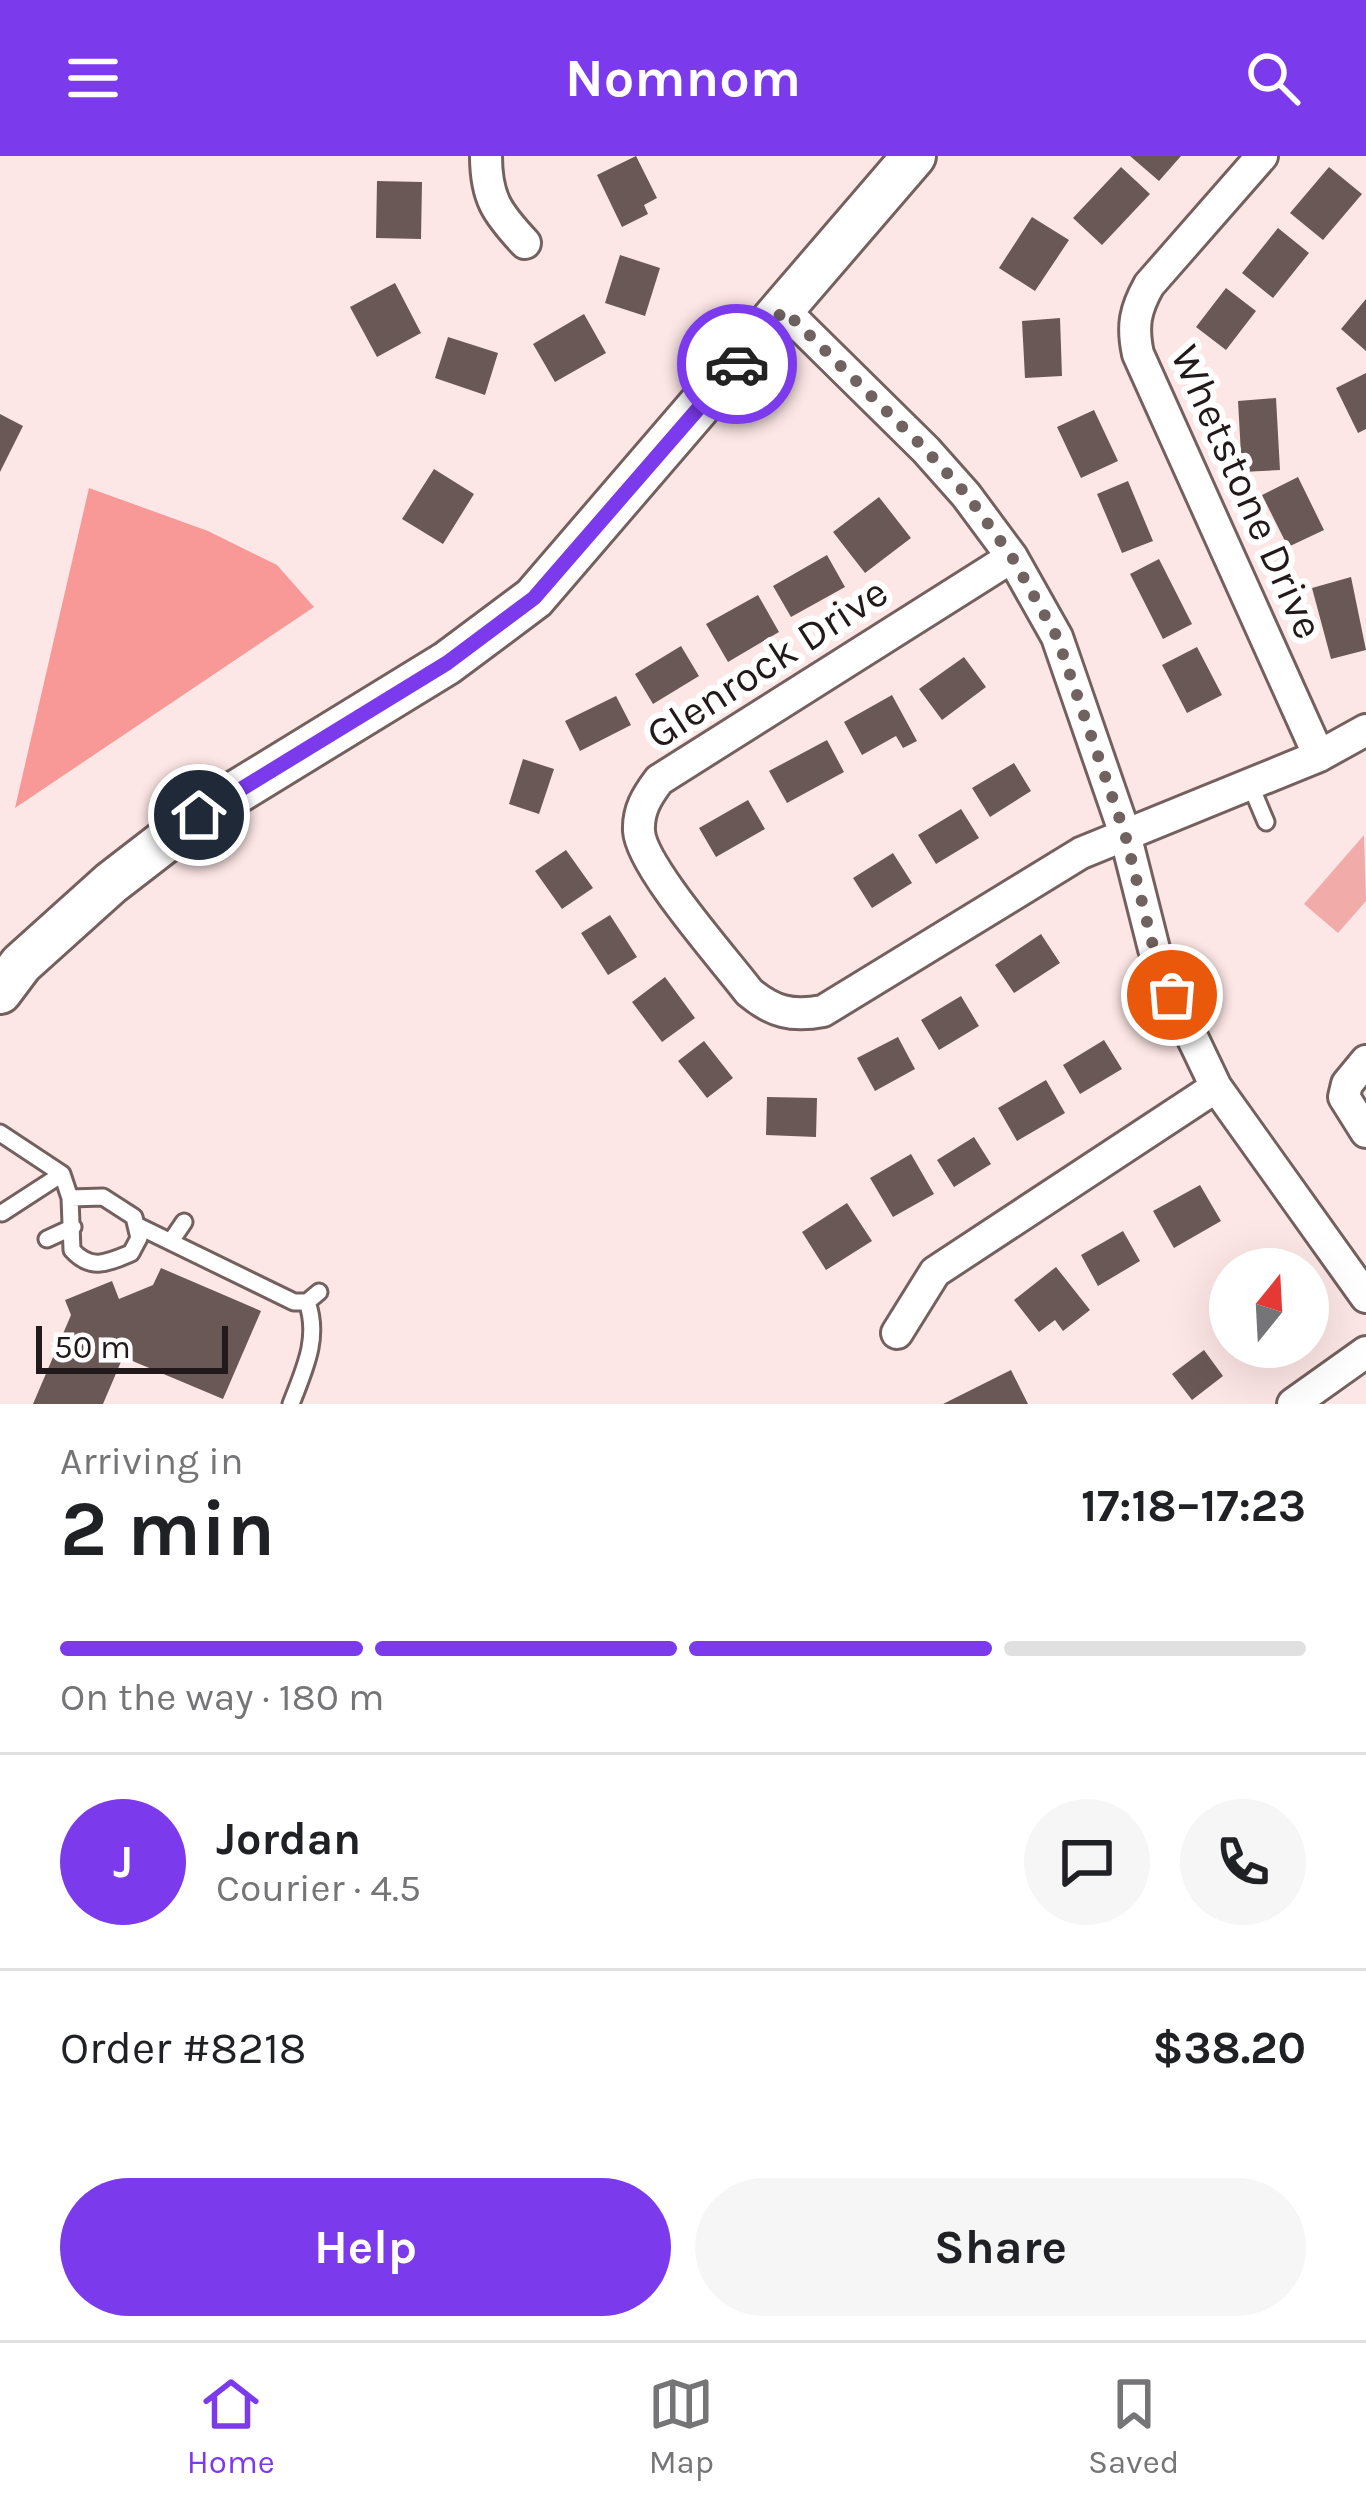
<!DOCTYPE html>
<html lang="en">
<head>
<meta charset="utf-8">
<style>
  :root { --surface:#fff; --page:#f6f6f6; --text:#202124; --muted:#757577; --line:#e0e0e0; --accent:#7c3aed }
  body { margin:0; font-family:Karla,sans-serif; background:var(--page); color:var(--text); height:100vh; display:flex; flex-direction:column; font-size:45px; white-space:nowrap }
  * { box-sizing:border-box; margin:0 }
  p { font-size:39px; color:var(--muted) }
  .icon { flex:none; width:66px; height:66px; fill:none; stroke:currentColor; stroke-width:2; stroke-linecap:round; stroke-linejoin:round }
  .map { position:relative; height:1248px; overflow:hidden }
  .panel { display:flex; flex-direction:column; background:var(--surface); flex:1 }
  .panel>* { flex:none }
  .needle { width:78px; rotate:18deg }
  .buttons { position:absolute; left:1209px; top:1092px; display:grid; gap:24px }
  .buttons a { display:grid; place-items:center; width:120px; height:120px; border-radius:50%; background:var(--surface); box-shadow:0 12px 48px #0002; font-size:60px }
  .scale { position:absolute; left:36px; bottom:30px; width:192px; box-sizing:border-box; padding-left:12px; border:6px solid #221a1a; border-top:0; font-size:33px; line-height:42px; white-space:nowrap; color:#221a1a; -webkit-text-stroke:9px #fff; paint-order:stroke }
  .pin { position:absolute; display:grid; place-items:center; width:102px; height:102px; color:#fff; margin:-51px; border:6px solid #fff; border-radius:50%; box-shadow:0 3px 12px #0007 }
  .courier { position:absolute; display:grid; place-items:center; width:120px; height:120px; margin:-60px; border:9px solid #7c3aed; border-radius:50%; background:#fff; color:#222; box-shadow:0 3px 15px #0007 }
  .head em { font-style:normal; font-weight:700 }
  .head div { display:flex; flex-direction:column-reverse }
  .head { display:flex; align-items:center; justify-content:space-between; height:204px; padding:0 60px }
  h1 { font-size:78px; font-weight:700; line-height:90px }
  .bar { display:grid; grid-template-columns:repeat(4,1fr); gap:18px 12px; align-content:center; height:144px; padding:0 60px }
  .bar i { height:15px; border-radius:9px; background:var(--line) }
  .bar .active { background:var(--accent) }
  .bar p { grid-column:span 4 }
  .line { display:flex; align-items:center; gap:30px; padding:0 60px; border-top:3px solid var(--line) }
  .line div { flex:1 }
  .round { display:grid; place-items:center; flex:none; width:126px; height:126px; border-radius:63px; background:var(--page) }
  .action { display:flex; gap:24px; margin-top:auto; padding:24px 60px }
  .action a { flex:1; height:138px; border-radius:72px; background:var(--accent); color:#fff; font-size:48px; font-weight:700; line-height:138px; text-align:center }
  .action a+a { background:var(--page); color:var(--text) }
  header { display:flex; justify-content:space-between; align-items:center; height:156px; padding:0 60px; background:var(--accent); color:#fff; font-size:54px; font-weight:700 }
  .tab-bar { display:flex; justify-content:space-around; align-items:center; height:168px; border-top:3px solid var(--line); background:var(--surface); font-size:33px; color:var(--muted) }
  .tab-bar a { display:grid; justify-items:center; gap:6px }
  .tab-bar .active { color:var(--accent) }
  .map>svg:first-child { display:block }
  .green { fill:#f1aba9 }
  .water { fill:#f89997 }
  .building { fill:#6a5857 }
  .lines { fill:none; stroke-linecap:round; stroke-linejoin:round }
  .lane-casing { stroke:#73605f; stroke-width:21 }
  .street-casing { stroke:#73605f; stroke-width:36 }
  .secondary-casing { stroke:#73605f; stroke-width:48 }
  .lane { stroke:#fff; stroke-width:15 }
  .street { stroke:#fff; stroke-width:30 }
  .secondary { stroke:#fff; stroke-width:42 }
  .done { stroke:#6f6261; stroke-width:12; stroke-dasharray:0 21.6 }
  .route { stroke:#7c3aed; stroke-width:15 }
  .labels { text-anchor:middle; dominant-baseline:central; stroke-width:12; stroke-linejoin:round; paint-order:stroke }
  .street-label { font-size:42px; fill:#221a1a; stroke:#fff }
</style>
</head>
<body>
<header><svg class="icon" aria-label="menu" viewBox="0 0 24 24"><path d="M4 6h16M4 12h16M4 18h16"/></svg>Nomnom<svg class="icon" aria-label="search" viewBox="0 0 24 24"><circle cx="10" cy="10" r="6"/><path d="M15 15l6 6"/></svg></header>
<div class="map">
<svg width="1366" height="1248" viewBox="0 0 1366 1248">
  <rect width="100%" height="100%" fill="#fde7e6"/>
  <path class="green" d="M1364 679 1366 745 1338 777 1304 748Z"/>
  <path class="water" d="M89 332 208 375 277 409 314 451 15 652Z"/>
  <path class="building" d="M636 0 657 42 644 49 648 58 622 71 597 19Z
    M1130 0H1181L1159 25Z
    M1121 11 1150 38 1102 89 1073 62Z
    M1329 11 1362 38 1323 84 1290 57Z
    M377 25 422 26 421 83 376 82Z
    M1032 61 1069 84 1035 135 999 112Z
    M1278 72 1309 97 1273 142 1242 117Z
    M620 99 660 112 645 160 605 147Z
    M395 127 421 177 377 201 350 151Z
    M1226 132 1256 155 1226 194 1196 171Z
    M1366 143V195L1341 173Z
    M584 158 606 197 555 226 533 188Z
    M1060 162 1062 220 1025 222 1022 165Z
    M448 181 498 197 485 239 435 222Z
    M1366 217V273L1358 277 1336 232Z
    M1276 242 1280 314 1242 316 1238 245Z
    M1094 254 1118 305 1081 322 1057 271Z
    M0 258 23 270 0 316Z
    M434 313 474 338 443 388 402 363Z
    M1298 321 1324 374 1288 391 1262 339Z
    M1128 325 1153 385 1122 397 1097 338Z
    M879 341 911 382 865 417 833 376Z
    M827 399 845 431 791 461 773 430Z
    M1159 403 1192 468 1163 483 1130 418Z
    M1351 421 1366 494 1331 503 1312 432Z
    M758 439 779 476 728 506 706 468Z
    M681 490 699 520 653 548 635 518Z
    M1197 491 1222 539 1187 557 1162 509Z
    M964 501 986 531 942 564 919 533Z
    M892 539 917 585 903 592 896 580 862 599 844 566Z
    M616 540 631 569 580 595 565 565Z
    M827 584 844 616 787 647 769 615Z
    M523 603 554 613 539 658 509 648Z
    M1014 607 1031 635 990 661 972 632Z
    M748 644 765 673 716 701 699 672Z
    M961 653 979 682 936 708 918 679Z
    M566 694 593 732 562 753 535 715Z
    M893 697 912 727 872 752 853 722Z
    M610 759 637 801 608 819 581 777Z
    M1041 778 1060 807 1014 837 995 809Z
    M665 821 695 862 662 886 632 846Z
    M961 840 979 870 939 894 921 864Z
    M898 881 915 913 875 935 857 902Z
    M1104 884 1122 913 1080 938 1063 909Z
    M704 885 733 922 707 942 678 905Z
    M1046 924 1065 957 1017 985 998 952Z
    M767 941 817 942 816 981 766 979Z
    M974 981 991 1008 954 1031 937 1004Z
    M911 998 934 1038 893 1061 870 1022Z
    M1200 1029 1221 1065 1174 1092 1153 1055Z
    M847 1047 872 1085 826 1114 802 1076Z
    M1123 1075 1140 1105 1098 1130 1081 1099Z
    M1056 1111 1090 1154 1063 1175 1055 1164 1039 1176 1014 1144Z
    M161 1112 261 1155 223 1243 123 1201 103 1248H33L71 1159 65 1144 112 1125 119 1143 153 1129Z
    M1204 1194 1223 1220 1192 1244 1172 1218Z
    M1011 1214 1028 1248H943Z"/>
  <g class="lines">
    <g class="lane-casing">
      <path id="lane" d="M1250 628 1266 666
        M0 977 62 1018 70 1042
        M103 1041 134 1061 139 1082 131 1097C107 1107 91 1115 72 1094L70 1042Z
        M2 1057 62 1018
        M138 1070 294 1146H307L319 1136
        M47 1083 73 1071
        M171 1085 184 1066
        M291 1248C304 1214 320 1182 307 1146"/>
    </g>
    <g class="street-casing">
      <path id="street" d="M486 0C486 42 497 57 525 87
        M1262 0 1149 129C1135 154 1132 170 1138 198L1319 600
        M784 154 926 294 966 339 1012 401 1057 481 1125 678 1154 793 1172 839 1216 931 1366 1141
        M1012 401 659 624C647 640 638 654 639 675 641 710 724 803 749 836 773 856 792 861 823 855L1081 697 1319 600 1366 574
        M1366 905 1347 928 1344 941 1366 976
        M897 1177 935 1116 1216 931
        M1293 1248 1366 1196"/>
    </g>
    <g class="secondary-casing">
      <path id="secondary" d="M0 836 21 808 111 727 199 659 447 507 534 442 914 0"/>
    </g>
    <use href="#lane" class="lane"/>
    <use href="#street" class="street"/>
    <use href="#secondary" class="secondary"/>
  </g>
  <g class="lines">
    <path class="done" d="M737 208 784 154 926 294 967 339 1012 401 1057 481 1125 678 1154 794 1172 839"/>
    <path class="route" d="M199 659 447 507 534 442 737 208"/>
  </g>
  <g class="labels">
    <g class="street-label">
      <text transform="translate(1247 336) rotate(66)">Whetstone Drive</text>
      <text transform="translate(767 507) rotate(-33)">Glenrock Drive</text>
    </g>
  </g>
</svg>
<div class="buttons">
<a><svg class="needle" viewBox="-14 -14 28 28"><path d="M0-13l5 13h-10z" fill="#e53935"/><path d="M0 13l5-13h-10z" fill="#757577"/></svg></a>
</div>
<div class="scale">50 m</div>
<div class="pin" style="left:1172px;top:839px;background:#ea580c"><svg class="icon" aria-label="bag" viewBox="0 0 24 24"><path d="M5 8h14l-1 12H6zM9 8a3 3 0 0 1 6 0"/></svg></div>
<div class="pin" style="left:199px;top:659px;background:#1f2937"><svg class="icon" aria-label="home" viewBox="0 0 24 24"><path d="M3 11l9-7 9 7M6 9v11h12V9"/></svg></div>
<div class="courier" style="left:737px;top:208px"><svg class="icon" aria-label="car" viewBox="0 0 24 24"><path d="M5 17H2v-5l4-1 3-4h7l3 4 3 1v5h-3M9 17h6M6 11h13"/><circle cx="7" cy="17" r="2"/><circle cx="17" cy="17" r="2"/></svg></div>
</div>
<section class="panel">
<div class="head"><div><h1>2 min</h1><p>Arriving in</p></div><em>17:18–17:23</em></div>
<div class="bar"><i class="active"></i><i class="active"></i><i class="active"></i><i></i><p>On the way · 180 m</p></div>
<div class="line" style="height:216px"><b class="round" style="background:var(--accent);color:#fff">J</b><div><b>Jordan</b><p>Courier · 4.5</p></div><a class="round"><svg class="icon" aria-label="chat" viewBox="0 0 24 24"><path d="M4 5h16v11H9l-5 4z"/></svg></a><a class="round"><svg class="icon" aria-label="phone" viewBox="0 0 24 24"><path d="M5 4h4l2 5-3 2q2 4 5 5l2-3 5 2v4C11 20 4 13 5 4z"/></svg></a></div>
<div class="line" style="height:156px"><div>Order #8218</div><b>$38.20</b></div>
<div class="action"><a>Help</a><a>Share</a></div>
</section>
<nav class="tab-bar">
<a class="active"><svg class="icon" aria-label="home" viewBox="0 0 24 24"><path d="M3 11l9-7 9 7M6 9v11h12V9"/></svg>Home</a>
<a><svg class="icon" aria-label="map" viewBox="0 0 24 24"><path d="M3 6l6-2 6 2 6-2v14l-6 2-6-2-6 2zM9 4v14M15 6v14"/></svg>Map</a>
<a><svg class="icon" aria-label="saved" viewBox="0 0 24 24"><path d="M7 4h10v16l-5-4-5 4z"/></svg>Saved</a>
</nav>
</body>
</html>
